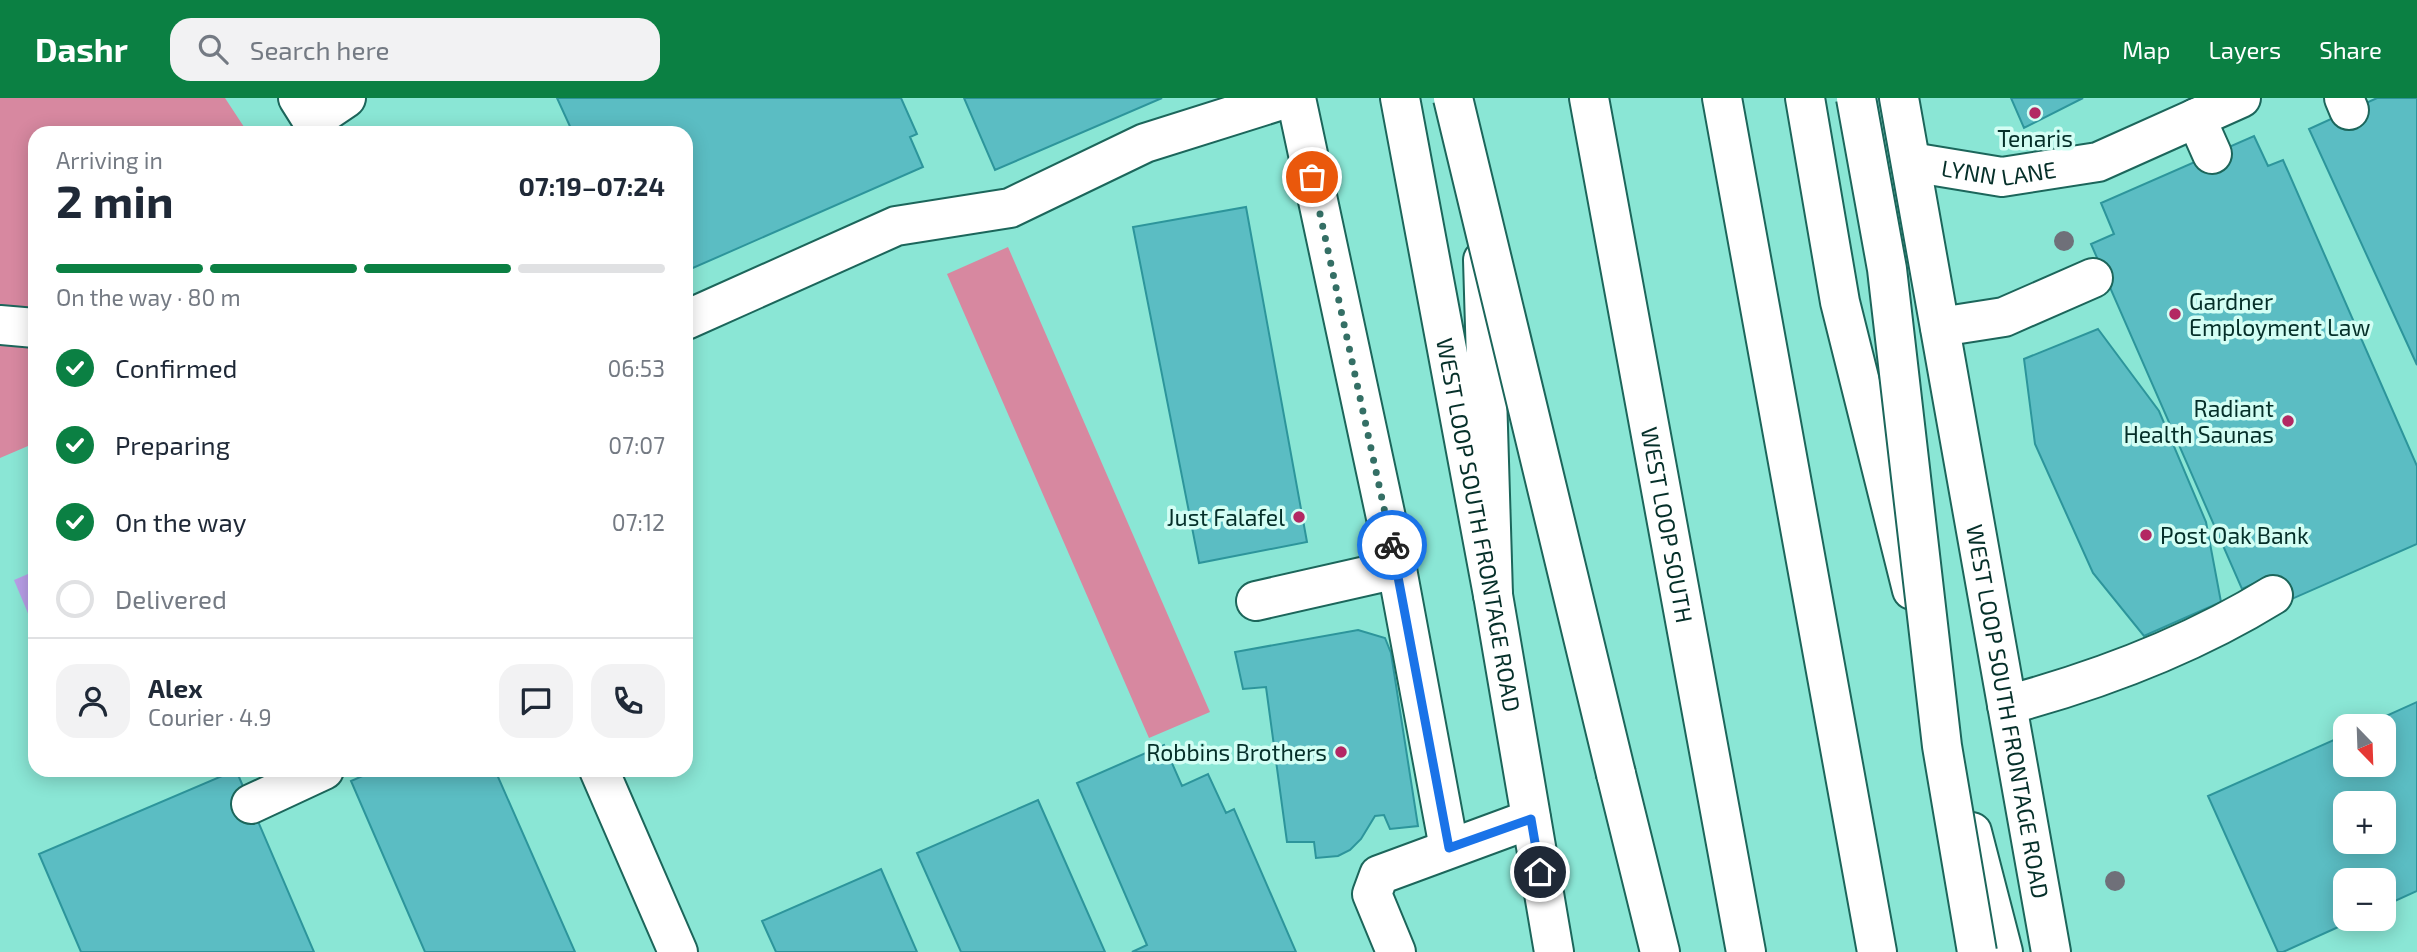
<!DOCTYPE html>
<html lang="en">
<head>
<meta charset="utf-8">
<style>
  :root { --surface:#fff; --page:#f2f2f3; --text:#1f2937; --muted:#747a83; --line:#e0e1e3; --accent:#0b8043 }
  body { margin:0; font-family:"Exo 2",sans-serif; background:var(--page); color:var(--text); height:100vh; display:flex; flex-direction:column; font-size:26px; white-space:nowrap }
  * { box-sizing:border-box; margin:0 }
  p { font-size:23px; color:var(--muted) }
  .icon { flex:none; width:38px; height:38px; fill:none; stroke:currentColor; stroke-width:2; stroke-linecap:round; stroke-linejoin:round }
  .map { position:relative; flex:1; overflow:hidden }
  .drawer { position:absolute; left:28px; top:28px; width:665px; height:651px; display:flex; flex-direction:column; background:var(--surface); border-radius:21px; box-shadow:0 4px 18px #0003 }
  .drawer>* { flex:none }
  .needle { width:46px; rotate:157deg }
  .fabs { position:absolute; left:2333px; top:616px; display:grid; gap:14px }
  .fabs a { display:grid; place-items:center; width:63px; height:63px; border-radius:14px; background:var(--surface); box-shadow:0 4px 18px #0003; font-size:35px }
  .pin { position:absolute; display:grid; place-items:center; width:60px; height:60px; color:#fff; margin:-30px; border:4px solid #fff; border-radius:50%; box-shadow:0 2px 7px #0007 }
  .courier { position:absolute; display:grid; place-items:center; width:70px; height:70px; margin:-35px; border:5px solid #1a73e8; border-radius:50%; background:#fff; color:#222; box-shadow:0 2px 9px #0007 }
  .summary em { font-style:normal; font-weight:700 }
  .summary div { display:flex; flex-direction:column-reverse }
  .summary { display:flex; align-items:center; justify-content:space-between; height:119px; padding:0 28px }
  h1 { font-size:46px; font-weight:700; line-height:52px }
  .bar { display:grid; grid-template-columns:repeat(4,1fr); gap:10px 7px; align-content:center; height:84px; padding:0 28px }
  .bar i { height:9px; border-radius:5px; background:var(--line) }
  .bar .on { background:var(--accent) }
  .bar p { grid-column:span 4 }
  .line { display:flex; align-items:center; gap:18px; padding:0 28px; border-top:2px solid var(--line) }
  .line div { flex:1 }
  .round { display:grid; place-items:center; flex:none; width:74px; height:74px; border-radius:21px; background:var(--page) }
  ol { padding:0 28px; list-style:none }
  li { display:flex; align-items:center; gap:21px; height:77px }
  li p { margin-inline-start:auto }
  li .icon { padding:7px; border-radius:50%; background:var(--accent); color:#fff; stroke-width:4 }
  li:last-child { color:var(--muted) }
  li i { width:38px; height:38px; border:4px solid var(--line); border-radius:50% }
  header { display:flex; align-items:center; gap:42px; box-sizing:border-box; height:98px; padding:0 35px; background:var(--accent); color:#fff }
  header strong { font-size:33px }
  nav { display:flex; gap:38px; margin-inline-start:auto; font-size:24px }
  .search { width:490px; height:63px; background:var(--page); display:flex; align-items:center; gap:18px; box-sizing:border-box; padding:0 24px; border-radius:21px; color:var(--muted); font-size:26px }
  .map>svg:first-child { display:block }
  .green { fill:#d788a0 }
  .water { fill:#b89ee7 }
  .building { fill:#5bbdc3; stroke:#2d959b; stroke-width:2; fill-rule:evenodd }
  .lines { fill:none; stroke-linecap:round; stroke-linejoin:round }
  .minor-casing { stroke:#1c665b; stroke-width:42 }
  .major-casing { stroke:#1c665b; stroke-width:42 }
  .highway-casing { stroke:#1c665b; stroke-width:42 }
  .minor { stroke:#fff; stroke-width:38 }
  .major { stroke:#fff; stroke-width:38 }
  .highway { stroke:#fff; stroke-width:38 }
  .highway-bridge-casing { stroke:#1c665b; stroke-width:42; stroke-linecap:butt }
  .highway-bridge { stroke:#fff; stroke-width:38 }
  .tree { fill:#6f7079 }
  .done { stroke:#346f65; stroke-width:7; stroke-dasharray:0 12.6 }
  .route { stroke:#1a73e8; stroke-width:9 }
  .poi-dot { fill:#b32863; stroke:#d3fef4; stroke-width:2.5 }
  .labels { text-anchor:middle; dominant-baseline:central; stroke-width:7; stroke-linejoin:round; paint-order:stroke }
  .poi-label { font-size:23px; fill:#052f29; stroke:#d3fef4; text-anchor:end }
  .street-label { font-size:23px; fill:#052f29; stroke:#d3fef4 }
</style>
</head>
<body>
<header>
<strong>Dashr</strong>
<div class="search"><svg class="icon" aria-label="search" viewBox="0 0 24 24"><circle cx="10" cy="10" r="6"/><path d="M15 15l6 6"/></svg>Search here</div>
<nav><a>Map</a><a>Layers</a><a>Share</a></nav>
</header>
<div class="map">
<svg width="2417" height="854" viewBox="0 0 2417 854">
  <rect width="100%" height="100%" fill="#8ae6d5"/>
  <path class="green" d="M0 0H225L248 35H35V345L0 360Z
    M1008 149 1210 614 1149 640 947 176Z"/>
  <path class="water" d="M35 473V532L14 482Z"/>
  <path class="building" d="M557 0H901L917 36 910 39 923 69 686 173V35H573Z
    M964 0H1162L995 72Z
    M2011 0H2083L2024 30Z
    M2377 0H2417V267L2309 31Z
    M2254 38 2268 68 2283 62 2417 368V446L2278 507 2266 480 2242 491 2091 146 2114 136 2101 105Z
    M1246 109 1307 444 1199 465 1133 129Z
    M2098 231 2159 313 2206 424 2221 504 2144 538 2093 475 2035 346 2024 261Z
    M1358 532 1385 540 1391 555 1418 728 1390 731 1384 717 1375 718 1361 741 1350 752 1338 758 1316 760 1314 744H1287L1266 589 1243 591 1235 554Z
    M2417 604V793L2384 808V782H2345V821H2356L2283 854H2278L2208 698 2345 637V667H2384V628H2364ZM2345 705H2384V744H2345Z
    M1164 647 1182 688 1208 676 1226 715 1234 711 1296 854H1132L1147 847 1077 685Z
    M236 672 314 854H81L39 756Z
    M376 672H495L575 854H425L351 683Z
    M1038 702 1105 854H961L917 755Z
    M881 771 917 854H776L762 823Z"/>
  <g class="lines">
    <g class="minor-casing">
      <g id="minor">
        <path d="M298 0 320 35"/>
        <path d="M1296 0 1397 471 1449 750"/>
        <path d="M2344 0 2349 12"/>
        <path d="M2196 20 2212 56"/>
        <path d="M312 23 346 0"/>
        <path id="s1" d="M1911 64 2002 79 2098 64 2241 0"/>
        <path d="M686 222 896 128 1010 110 1145 45 1288 0"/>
        <path d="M0 227 35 230"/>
        <path d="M1940 229 2004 219 2093 180"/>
        <path d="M1256 503 1397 471"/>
        <path d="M2007 607C2100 582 2192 547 2273 497"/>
        <path d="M599 672 678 854"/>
        <path d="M251 706 324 672"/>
        <path d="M1396 854 1372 796 1379 777 1531 721"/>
      </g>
    </g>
    <g class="major-casing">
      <g id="major">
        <path id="s2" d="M1400 0 1493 497 1554 854"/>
        <path id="s3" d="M1899 0 2051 854"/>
      </g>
    </g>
    <g class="highway-casing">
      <g id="highway">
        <path id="s4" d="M1589 0 1746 854"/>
        <path d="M1722 0 1877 854"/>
        <path d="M1805 0 1840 204 1912 492"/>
        <path d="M1483 162 1493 497"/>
        <path d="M1616 676 1660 854"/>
        <path d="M1972 734 2003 854"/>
      </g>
    </g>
    <use href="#minor" class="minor"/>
    <use href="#major" class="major"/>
    <use href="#highway" class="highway"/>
    <g class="highway-bridge-casing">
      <path id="highway-bridge" d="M1453 0 1616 676
        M1856 0 1887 171 1942 648 1977 854"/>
    </g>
    <use href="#highway-bridge" class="highway-bridge"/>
  </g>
  <g class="tree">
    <circle cx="2064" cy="143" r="10"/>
    <circle cx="2115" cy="783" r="10"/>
  </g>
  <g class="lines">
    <path class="done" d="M1312 79 1392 447"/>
    <path class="route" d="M1392 447 1449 750 1531 721 1540 774"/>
  </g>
  <g class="poi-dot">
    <circle cx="2035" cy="15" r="7"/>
    <circle cx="2175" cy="216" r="7"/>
    <circle cx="2288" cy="323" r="7"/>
    <circle cx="1299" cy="419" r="7"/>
    <circle cx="2146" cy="437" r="7"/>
    <circle cx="1341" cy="654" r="7"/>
  </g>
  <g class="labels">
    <g class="poi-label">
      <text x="2035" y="40" text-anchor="middle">Tenaris</text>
      <text x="2189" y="203" text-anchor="start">Gardner<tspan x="2189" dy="26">Employment Law</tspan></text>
      <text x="2274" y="310">Radiant<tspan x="2274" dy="26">Health Saunas</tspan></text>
      <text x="1285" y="419">Just Falafel</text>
      <text x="2160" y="437" text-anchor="start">Post Oak Bank</text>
      <text x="1327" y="654">Robbins Brothers</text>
    </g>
    <g class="street-label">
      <text stroke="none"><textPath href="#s1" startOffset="89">LYNN LANE</textPath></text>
      <text stroke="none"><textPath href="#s2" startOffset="434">WEST LOOP SOUTH FRONTAGE ROAD</textPath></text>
      <text stroke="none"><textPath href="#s4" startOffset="434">WEST LOOP SOUTH</textPath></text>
      <text stroke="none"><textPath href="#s3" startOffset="623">WEST LOOP SOUTH FRONTAGE ROAD</textPath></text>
    </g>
  </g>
</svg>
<div class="fabs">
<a><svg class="needle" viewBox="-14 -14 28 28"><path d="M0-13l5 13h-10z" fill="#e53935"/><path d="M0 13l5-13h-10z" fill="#747a83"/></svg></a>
<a>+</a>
<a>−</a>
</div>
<div class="pin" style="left:1312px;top:79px;background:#ea580c"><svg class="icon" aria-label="bag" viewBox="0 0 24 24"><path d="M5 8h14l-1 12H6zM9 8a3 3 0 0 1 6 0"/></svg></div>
<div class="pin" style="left:1540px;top:774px;background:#1f2937"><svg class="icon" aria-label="home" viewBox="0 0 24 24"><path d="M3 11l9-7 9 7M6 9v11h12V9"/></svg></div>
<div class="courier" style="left:1392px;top:447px"><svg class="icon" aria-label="bike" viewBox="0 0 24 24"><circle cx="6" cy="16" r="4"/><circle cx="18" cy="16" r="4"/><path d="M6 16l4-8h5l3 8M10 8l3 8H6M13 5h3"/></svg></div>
<section class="drawer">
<div class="summary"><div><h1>2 min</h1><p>Arriving in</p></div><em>07:19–07:24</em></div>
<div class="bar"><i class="on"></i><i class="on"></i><i class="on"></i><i></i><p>On the way · 80 m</p></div>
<ol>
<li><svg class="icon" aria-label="check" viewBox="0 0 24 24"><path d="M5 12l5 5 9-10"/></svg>Confirmed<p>06:53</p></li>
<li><svg class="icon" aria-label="check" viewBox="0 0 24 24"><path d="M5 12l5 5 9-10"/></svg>Preparing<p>07:07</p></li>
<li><svg class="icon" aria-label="check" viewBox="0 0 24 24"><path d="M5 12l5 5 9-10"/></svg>On the way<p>07:12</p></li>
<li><i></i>Delivered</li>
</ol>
<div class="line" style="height:126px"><a class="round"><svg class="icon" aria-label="person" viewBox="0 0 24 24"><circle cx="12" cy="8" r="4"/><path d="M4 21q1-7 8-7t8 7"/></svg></a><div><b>Alex</b><p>Courier · 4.9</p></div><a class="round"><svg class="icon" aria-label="chat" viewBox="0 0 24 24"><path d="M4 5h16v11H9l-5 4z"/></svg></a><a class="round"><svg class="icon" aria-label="phone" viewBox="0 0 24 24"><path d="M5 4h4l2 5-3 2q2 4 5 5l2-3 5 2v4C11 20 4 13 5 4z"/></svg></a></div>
</section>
</div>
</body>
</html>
